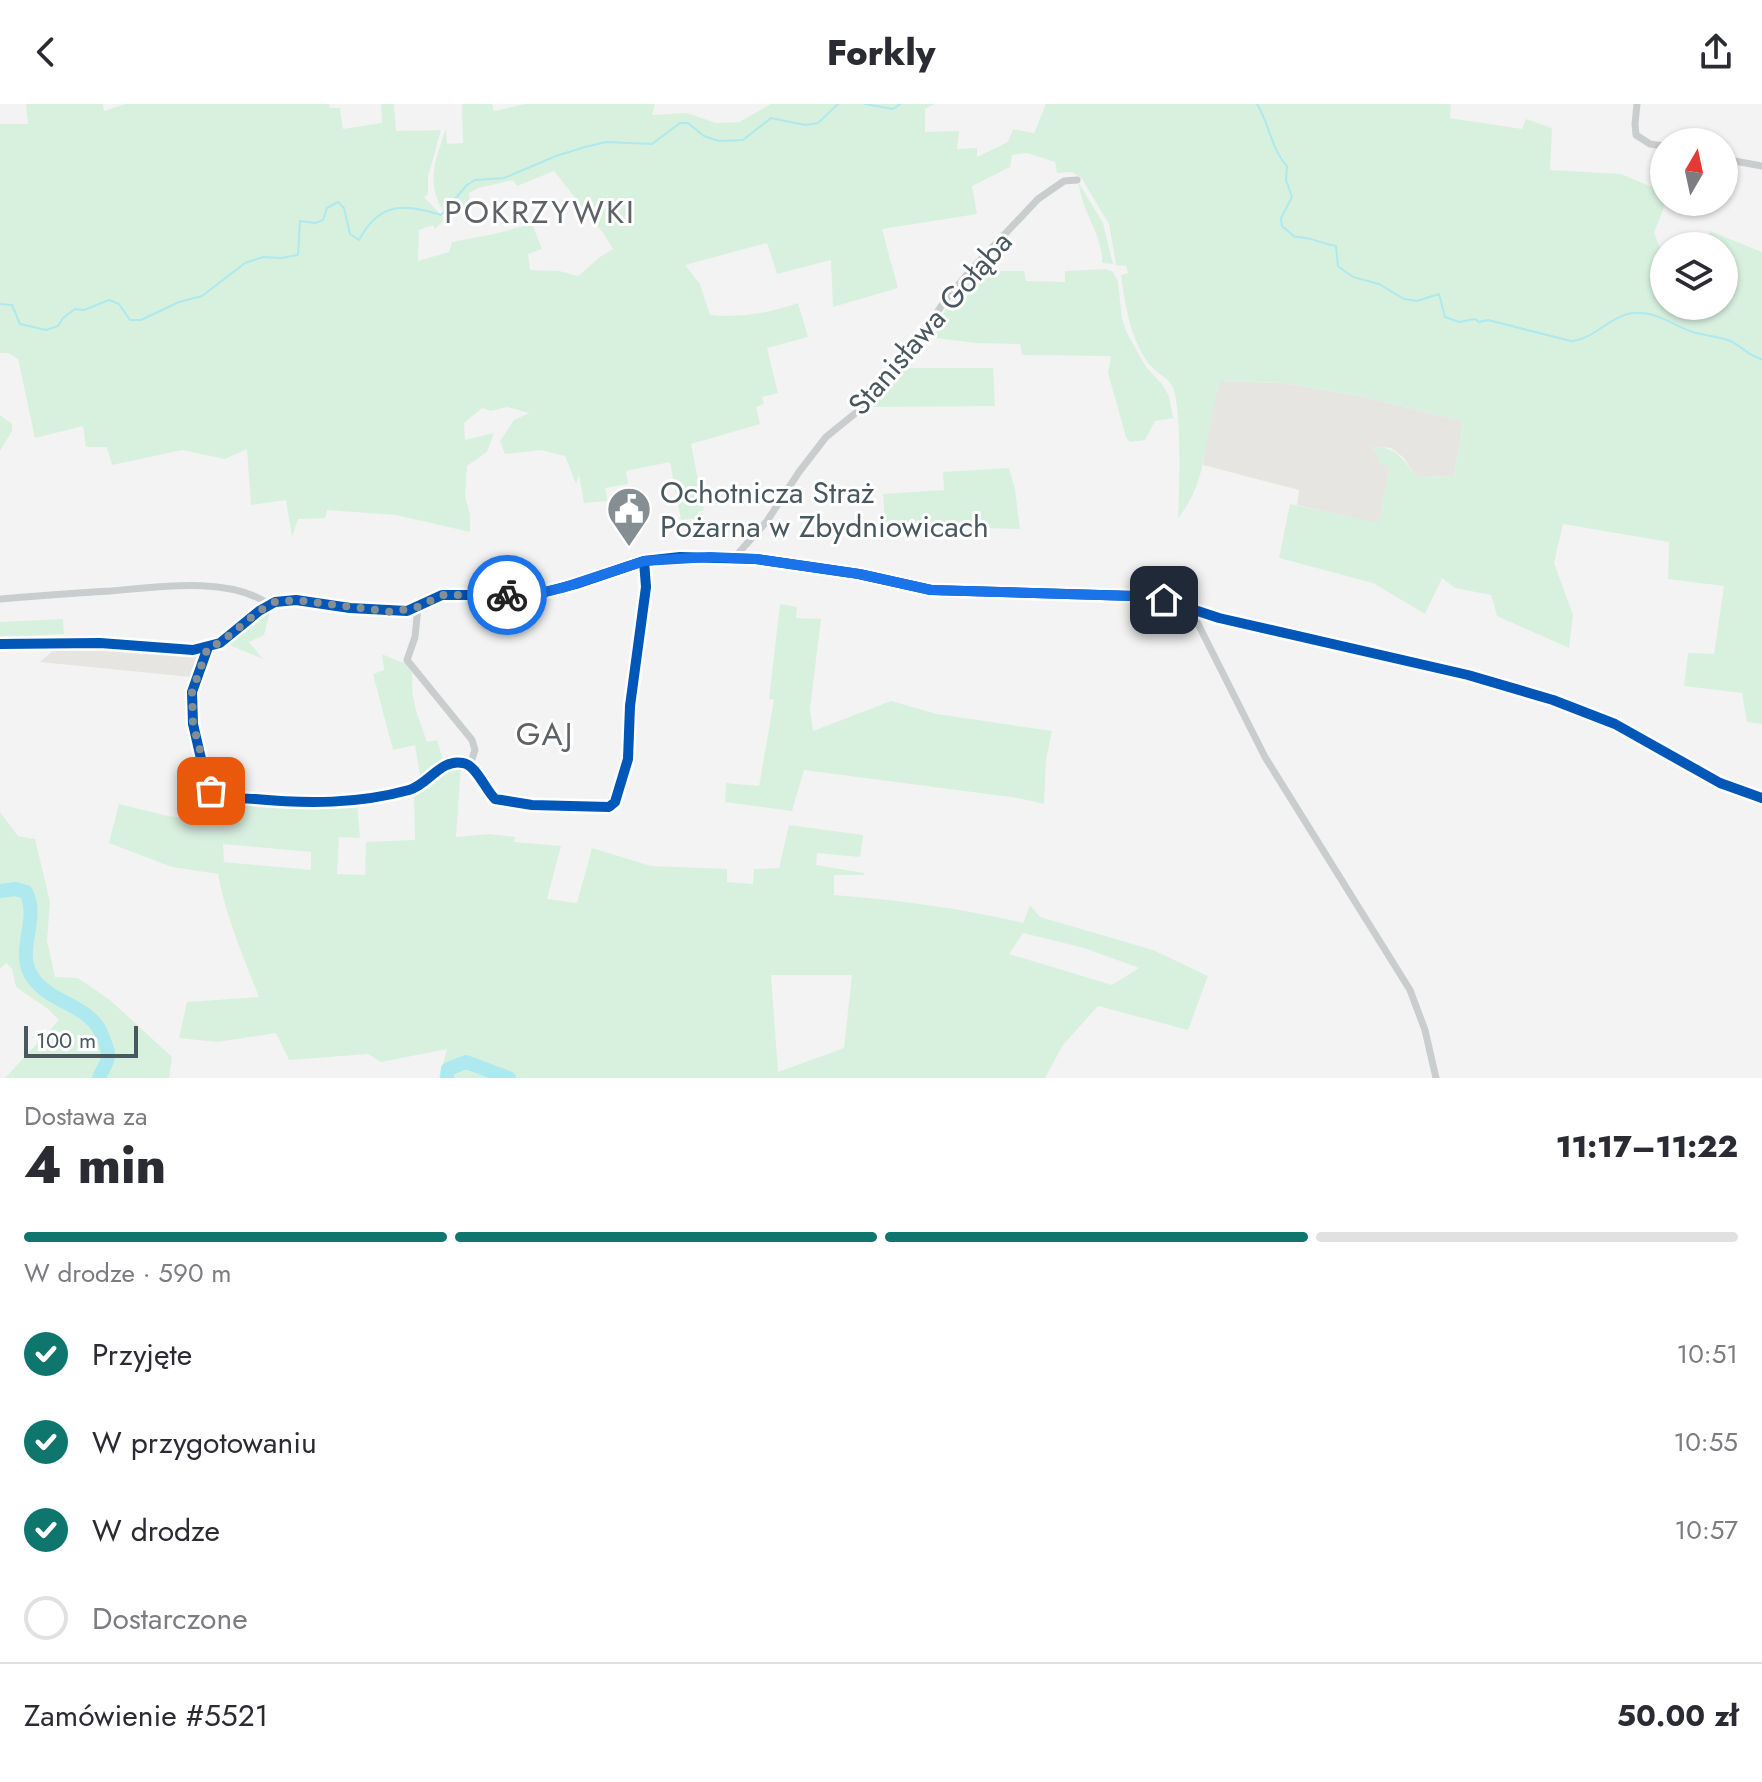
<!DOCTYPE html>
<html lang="pl">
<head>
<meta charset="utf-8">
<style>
  :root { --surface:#fff; --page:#f2f2f3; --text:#2b2b33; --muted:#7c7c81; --line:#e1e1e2; --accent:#0f766e }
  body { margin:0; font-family:Jost,sans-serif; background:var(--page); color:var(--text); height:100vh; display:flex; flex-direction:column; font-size:30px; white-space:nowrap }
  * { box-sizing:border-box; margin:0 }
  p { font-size:26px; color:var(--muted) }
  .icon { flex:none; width:44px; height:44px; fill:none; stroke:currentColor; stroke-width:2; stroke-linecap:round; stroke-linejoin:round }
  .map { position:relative; height:974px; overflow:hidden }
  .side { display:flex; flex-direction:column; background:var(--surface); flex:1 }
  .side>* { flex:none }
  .needle { width:52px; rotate:9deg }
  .controls { position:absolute; left:1650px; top:24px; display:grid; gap:16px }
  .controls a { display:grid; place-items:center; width:88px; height:88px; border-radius:50%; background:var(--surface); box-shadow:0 2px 6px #0004; font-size:40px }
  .scale { position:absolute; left:24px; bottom:20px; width:114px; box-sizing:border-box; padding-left:8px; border:4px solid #49585f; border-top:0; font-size:22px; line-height:28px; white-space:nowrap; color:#49585f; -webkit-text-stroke:6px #fff; paint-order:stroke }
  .pin { position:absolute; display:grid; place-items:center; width:68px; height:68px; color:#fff; margin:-34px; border-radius:16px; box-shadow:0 4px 12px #0006 }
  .courier { position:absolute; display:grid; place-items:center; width:80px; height:80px; margin:-40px; border:6px solid #1a73e8; border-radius:50%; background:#fff; color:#222; box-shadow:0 2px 10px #0007 }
  .headline em { font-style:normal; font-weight:800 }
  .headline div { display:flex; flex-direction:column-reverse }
  .headline { display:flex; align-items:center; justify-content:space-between; height:136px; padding:0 24px }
  h1 { font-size:52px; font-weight:800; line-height:60px }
  .bar { display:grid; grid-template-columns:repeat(4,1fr); gap:12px 8px; align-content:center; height:96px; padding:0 24px }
  .bar i { height:10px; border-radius:6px; background:var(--line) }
  .bar .on { background:var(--accent) }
  .bar p { grid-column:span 4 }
  .line { display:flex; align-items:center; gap:20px; padding:0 24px; border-top:2px solid var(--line) }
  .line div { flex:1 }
  ol { padding:0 24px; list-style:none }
  li { display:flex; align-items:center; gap:24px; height:88px }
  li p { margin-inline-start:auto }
  li .icon { padding:8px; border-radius:50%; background:var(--accent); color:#fff; stroke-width:4 }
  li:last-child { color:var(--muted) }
  li i { width:44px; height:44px; border:4px solid var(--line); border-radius:50% }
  header { display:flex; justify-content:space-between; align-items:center; height:104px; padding:0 24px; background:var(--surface); font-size:36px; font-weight:800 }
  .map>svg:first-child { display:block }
  .commercial { fill:#e6e5e2 }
  .green { fill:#d8f1df; fill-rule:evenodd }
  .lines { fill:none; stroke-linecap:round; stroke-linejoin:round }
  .stream { stroke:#ade9ee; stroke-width:2 }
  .river { stroke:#ade9ee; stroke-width:14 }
  .street { stroke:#cacdce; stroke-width:7 }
  .secondary { stroke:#caced0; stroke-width:10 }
  .cycleway-casing { stroke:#fff; stroke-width:15 }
  .cycleway { stroke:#0057b8; stroke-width:10 }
  .done { stroke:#848e93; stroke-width:8; stroke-dasharray:0 14.4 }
  .route { stroke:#1a73e8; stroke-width:10 }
  .labels { text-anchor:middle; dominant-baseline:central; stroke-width:6; stroke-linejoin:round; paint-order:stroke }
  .street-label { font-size:30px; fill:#49585f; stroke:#fff }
  .poi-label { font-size:30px; fill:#49585f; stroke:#fff; text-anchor:start }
  .neighbourhood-label { font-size:32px; letter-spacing:2px; fill:#5e6367; stroke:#fff }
</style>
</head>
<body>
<header><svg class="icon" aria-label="back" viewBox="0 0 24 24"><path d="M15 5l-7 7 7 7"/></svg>Forkly<svg class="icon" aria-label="share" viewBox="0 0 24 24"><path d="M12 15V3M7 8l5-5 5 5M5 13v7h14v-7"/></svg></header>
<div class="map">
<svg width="1762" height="974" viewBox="0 0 1762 974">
  <rect width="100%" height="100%" fill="#f3f3f3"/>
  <path class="commercial" d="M1220 277 1284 279 1360 292 1463 317 1454 372 1416 373 1404 354 1391 344 1371 342 1390 362 1379 420 1297 401 1299 386 1203 361 1211 307Z
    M55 545 105 546 172 551 195 553 198 558 191 573 40 558Z"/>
  <path class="green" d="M26 0H103L104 7 125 0H329L330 4H340L343 25 382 19 381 0H394L396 27 441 26 428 73V90L424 93 445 115 435 125 433 121 419 126 418 157 449 148 452 138 494 130 532 120 542 145 528 150 530 166 559 167 578 172 600 153 613 145 603 129 554 67 517 82 513 76 478 84 469 89 470 99 446 113C425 76 434 63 446 24L447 40 463 39 462 0H492L494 7 525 0H655L652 11 687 9 716 19 739 18 771 0H934L925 5V28L959 27 957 45 977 44V53L1008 38 1013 25 1034 29 1046 0H1451L1450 14 1522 25 1526 15 1552 24 1550 66 1621 70 1664 88 1666 98 1654 129 1664 153V202H1724V142H1705L1710 127 1762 148V620L1747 618 1742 589 1684 582 1688 549 1714 550 1724 482 1668 475 1669 438 1563 420 1554 459 1573 511 1569 544 1497 512 1491 491 1455 484 1442 474 1425 510 1373 479 1279 454 1290 400 1379 419 1390 362 1379 360 1377 349 1370 341C1397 345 1401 351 1416 373L1454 372 1463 317 1360 292 1284 279 1221 277C1205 321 1210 377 1178 414 1179 389 1183 298 1171 280 1165 272 1154 267 1148 259 1130 233 1125 201 1121 171L1128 169 1126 162 1116 161 1109 120 1082 75 1072 68 1057 69 1055 58 1027 49 1012 51 1010 63 972 82 977 110 882 125 898 184 833 203 831 156 777 170 767 139 685 161 700 180 710 211C740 214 770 209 798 199L808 233 767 244 778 289 762 293 764 300 756 303 760 320 691 340 704 406 698 408 699 414 681 416 670 358 626 367 628 380 605 384 607 397 584 399 579 371 576 380 565 352 541 346 505 350 500 337 514 316 529 309 507 303 491 307 482 304 464 319 465 336 494 329 487 348 467 362 465 391 470 411V428L396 411 327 406 325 414 298 415 292 433 286 396 251 401 247 345 225 355 182 346 112 361 107 343H86L83 322 35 334 18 255 8 249H0V20H28Z
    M1079 79 1103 119 1113 160 1102 159C1103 130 1081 108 1079 79Z
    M1106 165 1113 168 1118 178 1122 215 1127 229 1146 263 1162 280 1169 292 1173 314 1155 317 1145 336 1130 338 1126 333 1108 269 1111 252 1022 251 1020 240 976 239 927 233 959 186 976 167H1024L1026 177 1065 178V167Z
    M904 264H993L995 302 872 303Z
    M0 311 12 320V327L0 347Z
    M1009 364 1015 385 1020 425 885 421 883 390 944 386 943 368Z
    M780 500 797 503 796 514 821 515 810 605 813 627 891 597 937 610 1052 627 1046 656 1044 700 1018 694 804 666 792 707 725 698 726 679 759 682 774 596 769 595Z
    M270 507 264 531 249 538 263 555 229 541 261 512Z
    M63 515 64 530 0 533V518Z
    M382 550 400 558H408C415 570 411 579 413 592 415 607 422 623 427 638L437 636 444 659 421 678 415 641 393 646 373 570 384 566Z
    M461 661 456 733 489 730 515 733 514 738 561 742 547 795 577 799 592 744 651 762 727 765V778L753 780 754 765 779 764 789 721 863 731 860 753 817 749 816 761 864 769V771H834V791C898 796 960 804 1023 819L1030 801 1040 813 1153 846 1208 872 1188 926 1098 902 1063 941 1045 974H439L447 945 381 958 368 950 289 956 276 929 218 938 179 934 187 898 259 893C243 852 226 813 218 770L172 763 109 739 119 700 168 712 211 718V692L307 705 357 699 360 734 339 733 337 770 365 771 366 738 415 736 414 689 447 663ZM223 740 311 748V766L224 758ZM1023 829 1084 844 1139 864 1112 881 1009 850ZM771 871H852L844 944 778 968Z
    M0 708 18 732 35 735 50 798 47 836 55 873 78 874 110 896 172 953 169 974H5L59 916 48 905 16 883 12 865 6 859 0 865Z"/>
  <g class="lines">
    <path class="stream" d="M865 0 893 5 900 0
      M1257 0C1270 21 1271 45 1287 62L1286 76 1292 93 1281 114 1282 122 1295 133C1309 132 1322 140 1336 142L1338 162 1353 173 1379 180 1404 195 1417 197 1439 190 1445 213 1459 218 1475 215 1479 218 1488 216 1571 237C1594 236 1610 211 1634 209 1657 207 1672 221 1693 228 1705 232 1718 232 1730 237 1742 242 1748 252 1762 255
      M0 200 12 201 20 220 46 226 58 222 63 214 75 205 84 206 109 196 119 200 130 216H141L179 198 202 192 245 159 263 153 281 154 298 151 300 117 315 119 323 116 327 104 338 98 344 104 350 130 359 136C380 97 404 100 441 111L467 81 475 76 504 74 556 52 585 43 606 38 652 40 680 19H688L704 32 719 37 743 36 771 14 805 21 818 19 838 0"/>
    <path class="river" d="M0 787 16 785 26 788C40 816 16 845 31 871 49 901 92 899 103 934 106 942 110 949 107 957 105 963 101 968 99 974
      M447 974 448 965 466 958 509 974"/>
    <path class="street" d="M1637 0 1635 20 1636 31 1650 40 1664 42
      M1724 55 1762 62
      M735 453 767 417 799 368 826 333 868 299 905 256 944 198 970 167 1038 95 1064 77 1077 76
      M0 495C37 492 74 489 111 487 158 483 228 472 269 500
      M418 503 415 533 407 556 472 636 475 646 470 661
      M1191 506 1265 653 1410 886 1425 926 1436 974
      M208 543 192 588 193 620 208 685C221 695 239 694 255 695 307 700 358 700 409 686 428 681 441 654 463 659 476 661 485 685 495 695L532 701 609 703 615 698 628 655 630 602 646 483 644 457"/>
    <path class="secondary" d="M0 540 100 539 193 546 220 539 259 507 275 498 296 496 350 504 407 507 442 491H533L576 480 644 457 680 453 756 455 859 470 931 486 1134 492 1164 496 1219 514 1468 571 1553 596 1615 620 1720 679 1762 694"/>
    <g class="cycleway-casing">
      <path id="cycleway" d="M0 540 100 539 193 546 220 539 259 507 275 498 296 496 350 504 407 507 442 491H533L576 480 644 457 680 453 756 455 859 470 931 486 1134 492 1164 496 1219 514 1468 571 1553 596 1615 620 1720 679 1762 694
        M208 543 192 588 193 620 208 685C221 695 239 694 255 695 307 700 358 700 409 686 428 681 441 654 463 659 476 661 485 685 495 695L532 701 609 703 615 698 628 655 630 602 646 483 644 457"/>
    </g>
    <use href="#cycleway" class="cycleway"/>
  </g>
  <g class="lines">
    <path class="done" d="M211 687 193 620 192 588 208 543 220 539 259 507 275 498 296 496 392 508 418 503 442 491H507"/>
    <path class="route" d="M507 491H533L562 484 644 457 710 453 756 455 859 470 931 486 1134 492 1164 496"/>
  </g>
  <defs>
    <g id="civic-pin" transform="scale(2.3)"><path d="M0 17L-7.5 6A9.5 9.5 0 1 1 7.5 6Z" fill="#848e93" stroke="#fff"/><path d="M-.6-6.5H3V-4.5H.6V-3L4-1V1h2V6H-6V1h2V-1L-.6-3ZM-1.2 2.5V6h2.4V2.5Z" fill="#fff"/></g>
  </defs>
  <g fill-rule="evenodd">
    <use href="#civic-pin" x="629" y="405"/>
  </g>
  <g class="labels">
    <g class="street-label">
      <text transform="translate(930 219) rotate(-49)">Stanisława Gołąba</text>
    </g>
    <g class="poi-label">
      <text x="660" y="388">Ochotnicza Straż<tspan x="660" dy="34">Pożarna w Zbydniowicach</tspan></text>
    </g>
    <g class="neighbourhood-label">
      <text x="540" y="108">POKRZYWKI</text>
      <text x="545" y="630">GAJ</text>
    </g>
  </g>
</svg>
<div class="controls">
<a><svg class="needle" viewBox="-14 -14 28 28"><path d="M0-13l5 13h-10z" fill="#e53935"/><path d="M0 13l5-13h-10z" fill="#7c7c81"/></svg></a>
<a><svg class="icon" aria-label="layers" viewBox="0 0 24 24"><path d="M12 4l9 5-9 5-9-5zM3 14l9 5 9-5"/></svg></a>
</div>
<div class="scale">100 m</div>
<div class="pin" style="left:211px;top:687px;background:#ea580c"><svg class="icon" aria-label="bag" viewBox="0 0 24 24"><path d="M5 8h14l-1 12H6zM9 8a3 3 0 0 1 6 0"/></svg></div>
<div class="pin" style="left:1164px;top:496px;background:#1f2937"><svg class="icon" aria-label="home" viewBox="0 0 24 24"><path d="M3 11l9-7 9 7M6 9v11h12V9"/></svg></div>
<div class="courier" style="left:507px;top:491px"><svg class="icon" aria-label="bike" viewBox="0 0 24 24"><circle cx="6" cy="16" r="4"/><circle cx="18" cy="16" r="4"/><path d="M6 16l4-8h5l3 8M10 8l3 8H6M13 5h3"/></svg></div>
</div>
<section class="side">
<div class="headline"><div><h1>4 min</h1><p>Dostawa za</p></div><em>11:17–11:22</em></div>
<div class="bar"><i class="on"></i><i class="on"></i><i class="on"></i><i></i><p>W drodze · 590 m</p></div>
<ol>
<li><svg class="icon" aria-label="check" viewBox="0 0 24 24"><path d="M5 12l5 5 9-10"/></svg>Przyjęte<p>10:51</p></li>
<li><svg class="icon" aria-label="check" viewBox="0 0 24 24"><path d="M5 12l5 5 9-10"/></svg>W przygotowaniu<p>10:55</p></li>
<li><svg class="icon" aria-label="check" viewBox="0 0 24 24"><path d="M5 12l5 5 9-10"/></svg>W drodze<p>10:57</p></li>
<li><i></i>Dostarczone</li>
</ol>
<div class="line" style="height:104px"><div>Zamówienie #5521</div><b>50.00 zł</b></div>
</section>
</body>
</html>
